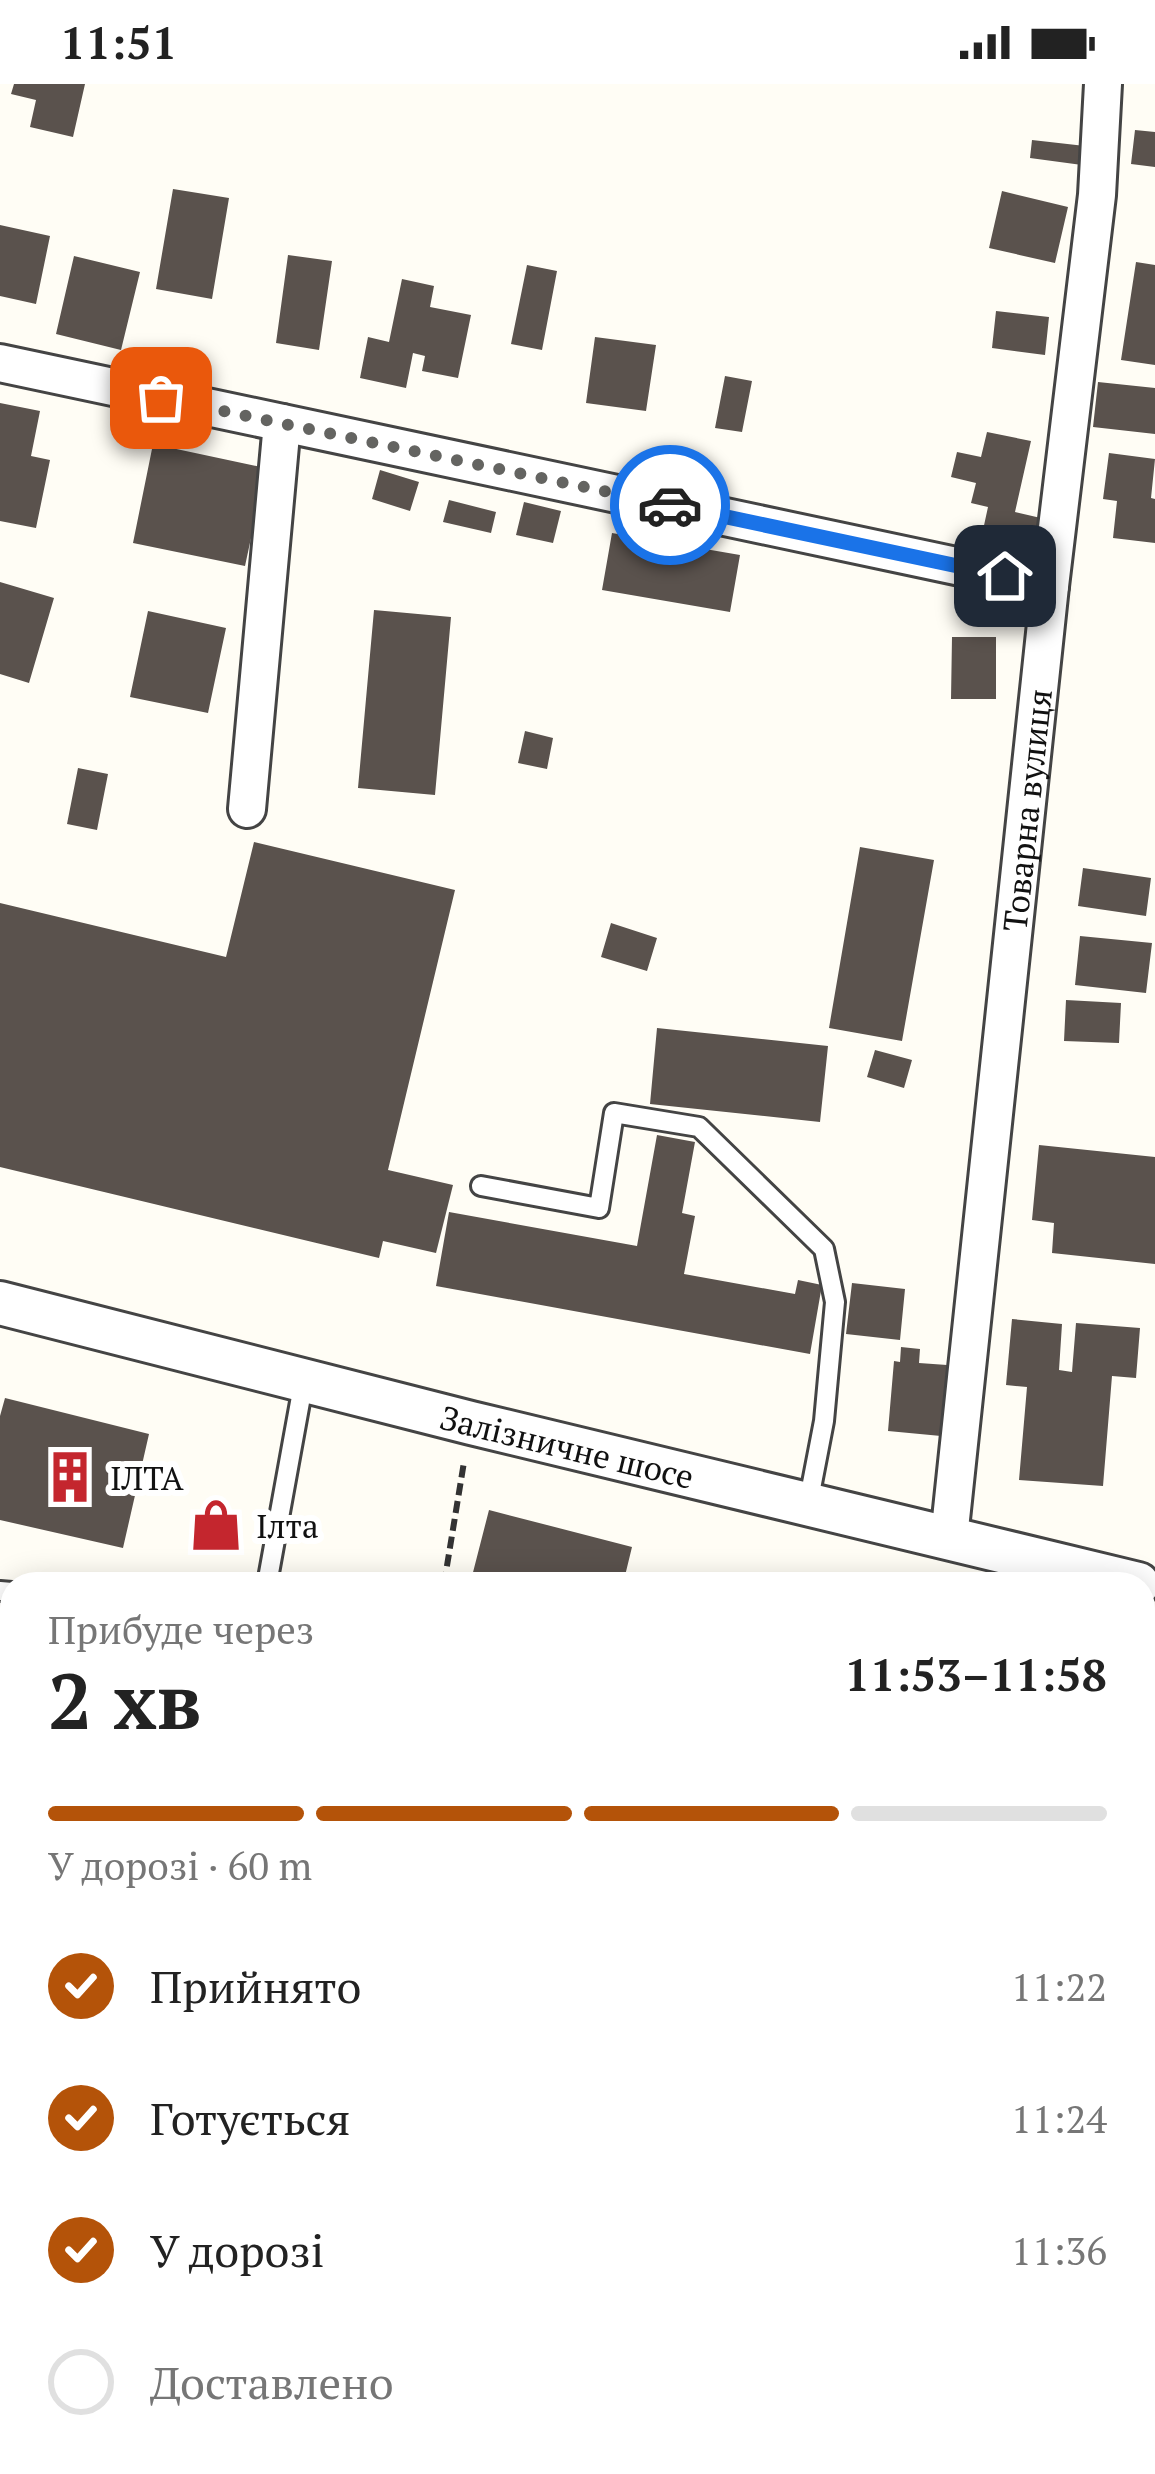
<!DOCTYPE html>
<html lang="uk">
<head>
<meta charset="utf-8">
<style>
  :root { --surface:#fff; --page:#f6f6f6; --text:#222; --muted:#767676; --line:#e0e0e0; --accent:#b45309 }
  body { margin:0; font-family:"PT Serif",serif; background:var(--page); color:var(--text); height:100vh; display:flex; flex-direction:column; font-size:45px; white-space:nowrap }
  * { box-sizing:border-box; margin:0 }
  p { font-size:39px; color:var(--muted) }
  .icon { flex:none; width:66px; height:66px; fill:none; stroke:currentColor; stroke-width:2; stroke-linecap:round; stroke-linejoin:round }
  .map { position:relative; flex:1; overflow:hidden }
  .panel { position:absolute; left:0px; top:1488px; width:1155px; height:903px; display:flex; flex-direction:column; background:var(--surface); border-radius:36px 36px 0 0; box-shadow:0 6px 30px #0003 }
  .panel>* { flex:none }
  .pin { position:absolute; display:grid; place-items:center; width:102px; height:102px; color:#fff; margin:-51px; border-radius:24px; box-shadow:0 6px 18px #0006 }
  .courier { position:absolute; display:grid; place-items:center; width:120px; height:120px; margin:-60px; border:9px solid #1a73e8; border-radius:50%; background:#fff; color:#222; box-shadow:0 3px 15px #0007 }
  .head em { font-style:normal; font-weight:700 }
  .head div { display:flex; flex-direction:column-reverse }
  .head { display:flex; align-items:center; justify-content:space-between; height:204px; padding:0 48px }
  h1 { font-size:78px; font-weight:700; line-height:90px }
  .bar { display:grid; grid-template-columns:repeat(4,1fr); gap:18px 12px; align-content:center; height:144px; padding:0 48px }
  .bar i { height:15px; border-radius:9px; background:var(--line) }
  .bar .on { background:var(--accent) }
  .bar p { grid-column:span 4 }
  ol { padding:0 48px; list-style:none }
  li { display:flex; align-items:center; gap:36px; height:132px }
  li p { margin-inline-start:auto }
  li .icon { padding:12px; border-radius:50%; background:var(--accent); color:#fff; stroke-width:4 }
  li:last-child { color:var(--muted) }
  li i { width:66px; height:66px; border:6px solid var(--line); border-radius:50% }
  .status { display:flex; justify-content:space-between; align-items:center; height:84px; padding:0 60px; background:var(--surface); direction:ltr }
  .status svg { height:33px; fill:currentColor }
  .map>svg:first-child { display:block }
  .industrial { fill:#eee6ef }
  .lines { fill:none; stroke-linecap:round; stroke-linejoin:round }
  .stream { stroke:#3f96cf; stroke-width:10 }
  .building { fill:#5a524d }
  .service-casing { stroke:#444; stroke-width:24 }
  .minor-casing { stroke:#444; stroke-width:42 }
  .tertiary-casing { stroke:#444; stroke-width:48 }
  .path { stroke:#333; stroke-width:6; stroke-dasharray:12 6; stroke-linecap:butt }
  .service { stroke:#fff; stroke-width:18 }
  .minor { stroke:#fff; stroke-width:36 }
  .tertiary { stroke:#fff; stroke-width:42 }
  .rail { stroke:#c4262e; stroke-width:9 }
  .done { stroke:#646461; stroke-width:12; stroke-dasharray:0 21.6 }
  .route { stroke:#1a73e8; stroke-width:15 }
  .labels { text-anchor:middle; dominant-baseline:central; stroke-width:12; stroke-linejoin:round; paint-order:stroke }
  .street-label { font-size:33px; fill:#111; stroke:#fff }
  .poi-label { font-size:33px; fill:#111; stroke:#fff; text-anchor:start }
</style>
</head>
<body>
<div class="status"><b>11:51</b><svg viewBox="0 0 49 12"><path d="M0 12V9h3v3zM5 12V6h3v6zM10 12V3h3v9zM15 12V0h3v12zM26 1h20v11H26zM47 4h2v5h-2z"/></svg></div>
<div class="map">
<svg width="1155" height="2390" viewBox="0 0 1155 2390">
  <rect width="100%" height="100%" fill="#fffdf5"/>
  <path class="industrial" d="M1143 2242H1155V2390H688L714 2379H1143Z
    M0 2290 12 2294V2379H277L311 2390H0Z"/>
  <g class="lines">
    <path class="stream" d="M970 2390 971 2379"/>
  </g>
  <path class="building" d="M14 0H85L73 53 30 43 36 16 11 10Z
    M1135 46 1155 48V83L1131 80Z
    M1032 56 1085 62 1082 81 1030 74Z
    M173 105 229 114 212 215 156 205Z
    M1002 107 1068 123 1055 179 989 164Z
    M0 141 50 152 36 220 0 212Z
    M288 171 332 177 319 266 276 259Z
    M74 172 140 188 121 266 56 250Z
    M1136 178 1155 181V281L1121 276Z
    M527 181 557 187 542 266 511 260Z
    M402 195 434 202 430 223 471 231 458 294 422 287 425 272 413 269 406 304 360 294 368 253 389 258Z
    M996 227 1049 233 1045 271 992 264Z
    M595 253 656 261 646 327 586 319Z
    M725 292 752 297 742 348 715 344Z
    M1098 298 1155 304V350L1093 343Z
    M0 319 40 327 31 372 50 376 36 444 0 437Z
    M987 348 1031 357 1015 428 1045 435 1040 458 983 446 988 423 971 419 976 399 951 393 957 368 981 373Z
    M153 360 266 384 245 482 133 459Z
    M1109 369 1155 375 1151 414 1155 415V459L1113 454 1117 417 1103 415Z
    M380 386 419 398 410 427 372 415Z
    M449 416 496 428 491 449 443 438Z
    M524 418 561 427 553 459 516 451Z
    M612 449 740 471 730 528 602 506Z
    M0 498 54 514 29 599 0 590Z
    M374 526 451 533 435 711 358 704Z
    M148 527 226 544 208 629 130 613Z
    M952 553H996V615H951Z
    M525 647 553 654 547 685 518 679Z
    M78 684 108 690 97 746 67 740Z
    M254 758 455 806 388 1086 453 1101 436 1169 383 1157 379 1174 0 1083V819L226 873Z
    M860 763 934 776 902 957 829 944Z
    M1083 784 1151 794 1146 832 1078 822Z
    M611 839 657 854 647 887 601 873Z
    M1080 852 1152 859 1146 909 1075 901Z
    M1066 916 1121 919 1119 959 1064 957Z
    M657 944 828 962 820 1038 650 1020Z
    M875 966 912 976 904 1004 867 993Z
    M657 1051 695 1058 682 1129 695 1132 684 1190 795 1210 798 1196 822 1201 810 1270 436 1202 449 1128 637 1162Z
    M1039 1061 1155 1073V1180L1052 1169 1054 1139 1032 1136Z
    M852 1199 905 1205 900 1256 846 1250Z
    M1012 1235 1062 1240 1059 1286 1072 1288 1076 1239 1140 1244 1136 1294 1112 1292 1103 1402 1019 1396 1027 1303 1006 1301Z
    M901 1263 920 1265 919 1279 947 1281 941 1352 888 1347 894 1277 900 1278Z
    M5 1314 149 1350 123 1464 0 1436V1332Z
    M489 1426 632 1463 623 1500H470Z
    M1143 2359 1155 2360V2390H1040L1042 2379H1143Z
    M738 2379H757L803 2388 802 2390H736Z"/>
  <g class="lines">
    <g class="service-casing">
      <path id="service" d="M481 1102 599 1124 614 1029 699 1043 824 1165 835 1218 824 1337 808 1420
        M267 1500 304 1296
        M0 1507 12 1508
        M1143 2283H1155
        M667 2390 693 2379"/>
    </g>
    <g class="minor-casing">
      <g id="minor">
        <path d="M0 279 1050 502"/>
        <path d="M247 725 282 339"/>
        <path id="s1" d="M949 1454 1050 502 1097 111 1103 0"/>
      </g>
    </g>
    <g class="tertiary-casing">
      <g id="tertiary">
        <path id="s2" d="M0 1219 471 1339 1138 1500"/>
      </g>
    </g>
    <path class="path" d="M444 1500 464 1378
      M0 2214 12 2220
      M503 2379 517 2390"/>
    <use href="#service" class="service"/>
    <use href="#minor" class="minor"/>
    <use href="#tertiary" class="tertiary"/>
    <path class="rail" d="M0 1905H12
      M1143 1950 1155 1951
      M0 1995H12
      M0 2023 12 2024
      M1143 2039 1155 2040
      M1143 2070 1155 2071
      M0 2084H12
      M0 2113H12
      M1143 2126 1155 2127
      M1143 2155H1155
      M0 2263 12 2267
      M338 2379 361 2390
      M397 2379 435 2390"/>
  </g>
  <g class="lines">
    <path class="done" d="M161 314 670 421"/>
    <path class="route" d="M670 421 1005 492"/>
  </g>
  <defs>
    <g id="building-bare" transform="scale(4.14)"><path d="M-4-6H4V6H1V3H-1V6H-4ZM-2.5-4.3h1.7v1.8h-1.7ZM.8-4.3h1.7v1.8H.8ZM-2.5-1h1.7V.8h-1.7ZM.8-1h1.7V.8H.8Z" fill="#c4262e" stroke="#fff" stroke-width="2.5" paint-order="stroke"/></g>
    <g id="shop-bare" transform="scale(4.14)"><path d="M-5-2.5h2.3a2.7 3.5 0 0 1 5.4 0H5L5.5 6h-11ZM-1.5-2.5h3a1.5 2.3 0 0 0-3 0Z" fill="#c4262e" stroke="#fff" stroke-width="2.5" paint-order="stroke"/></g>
  </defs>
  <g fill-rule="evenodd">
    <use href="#building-bare" x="70" y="1393"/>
    <use href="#shop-bare" x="216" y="1441"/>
  </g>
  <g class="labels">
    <g class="street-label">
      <text stroke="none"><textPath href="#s1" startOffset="732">Товарна вулиця</textPath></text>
      <text stroke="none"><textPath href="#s2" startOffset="585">Залізничне шосе</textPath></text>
    </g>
    <g class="poi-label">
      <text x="110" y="1393">ІЛТА</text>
      <text x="256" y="1441">Ілта</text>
    </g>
  </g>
</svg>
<div class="pin" style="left:161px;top:314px;background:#ea580c"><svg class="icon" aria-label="bag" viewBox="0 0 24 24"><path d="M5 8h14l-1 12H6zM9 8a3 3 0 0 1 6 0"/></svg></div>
<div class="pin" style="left:1005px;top:492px;background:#1f2937"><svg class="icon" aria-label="home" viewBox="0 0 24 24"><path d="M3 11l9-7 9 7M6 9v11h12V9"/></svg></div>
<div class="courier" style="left:670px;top:421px"><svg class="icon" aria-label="car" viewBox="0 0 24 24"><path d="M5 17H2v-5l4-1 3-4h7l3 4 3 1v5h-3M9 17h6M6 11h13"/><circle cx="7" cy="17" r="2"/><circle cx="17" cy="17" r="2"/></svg></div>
<section class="panel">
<div class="head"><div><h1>2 хв</h1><p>Прибуде через</p></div><em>11:53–11:58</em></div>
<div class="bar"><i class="on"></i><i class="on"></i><i class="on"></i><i></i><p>У дорозі · 60 m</p></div>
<ol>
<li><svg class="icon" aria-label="check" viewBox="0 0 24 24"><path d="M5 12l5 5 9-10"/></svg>Прийнято<p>11:22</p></li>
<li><svg class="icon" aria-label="check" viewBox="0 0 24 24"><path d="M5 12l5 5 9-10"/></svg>Готується<p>11:24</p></li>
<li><svg class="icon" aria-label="check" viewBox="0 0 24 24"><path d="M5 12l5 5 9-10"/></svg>У дорозі<p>11:36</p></li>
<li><i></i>Доставлено</li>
</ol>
</section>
</div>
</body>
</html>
